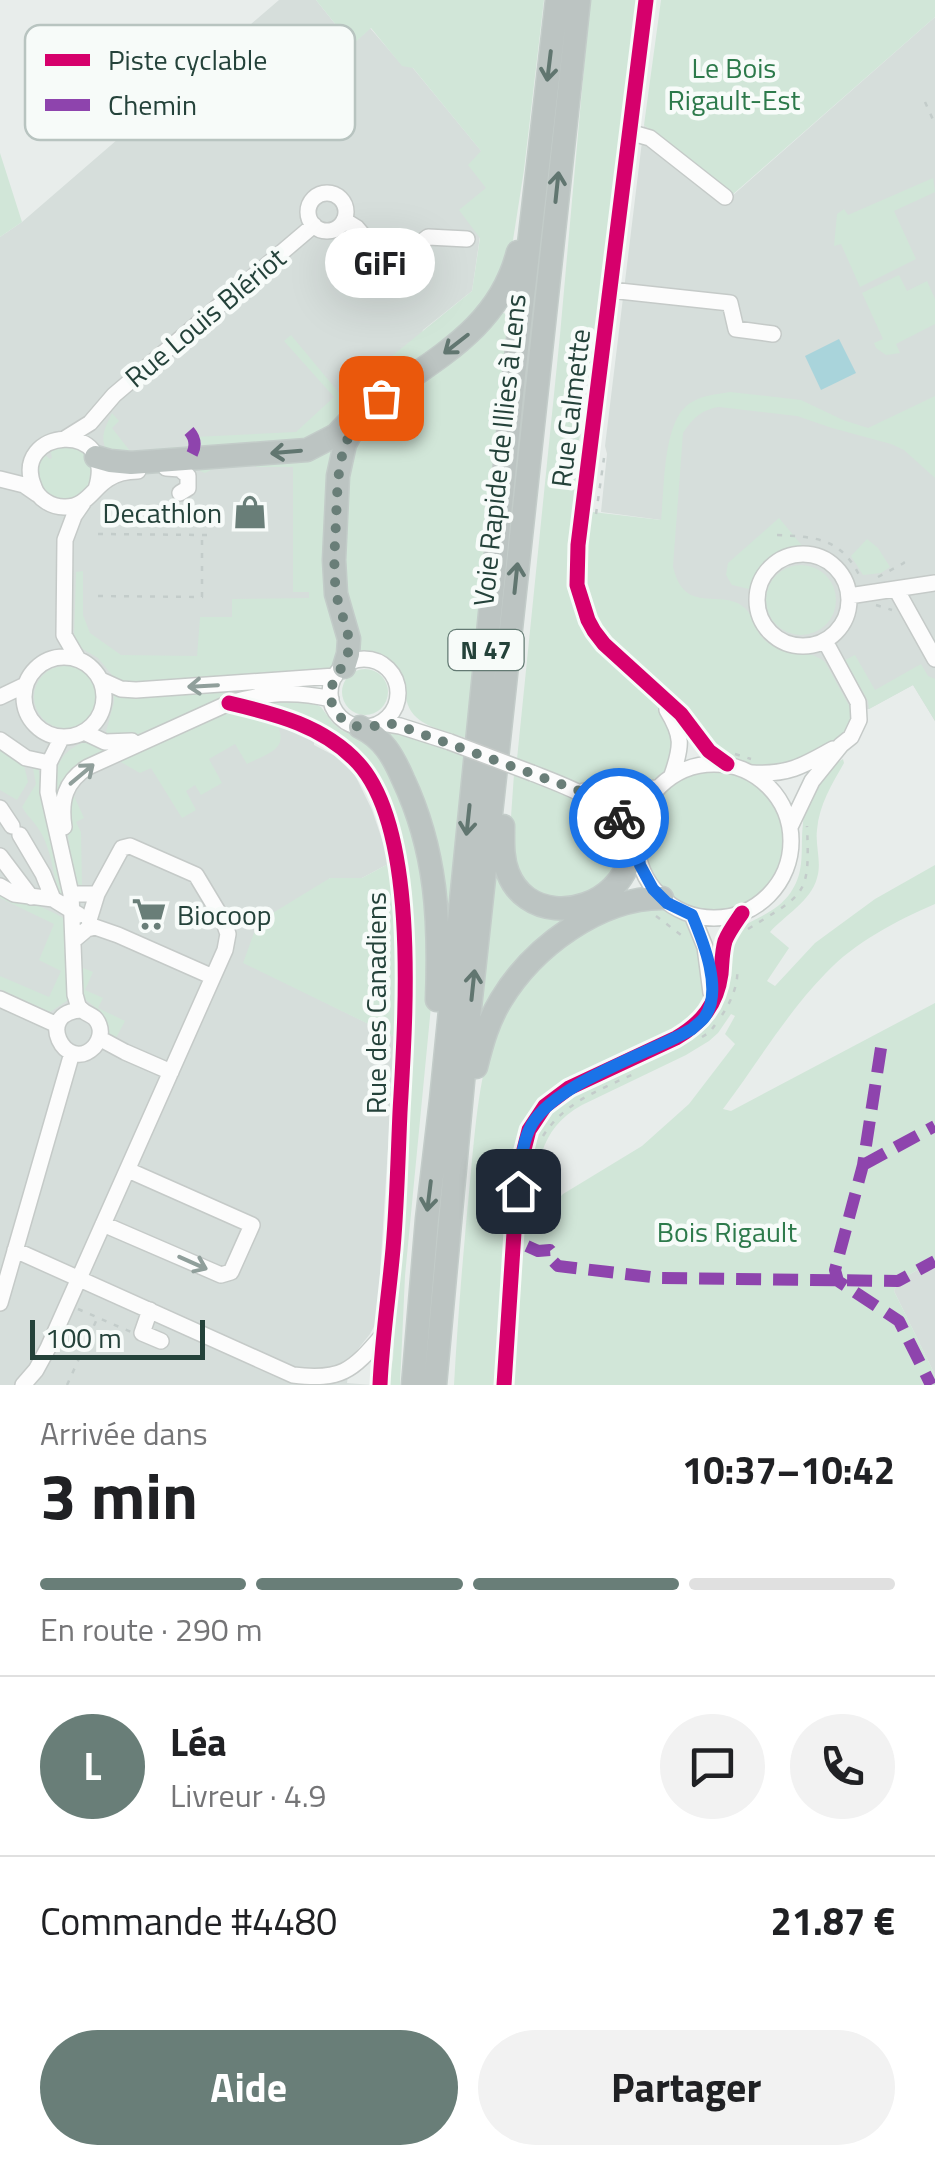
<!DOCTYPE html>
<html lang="fr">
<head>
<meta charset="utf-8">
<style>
  :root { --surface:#fff; --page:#f2f2f2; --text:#202124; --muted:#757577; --line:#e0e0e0; --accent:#697e78 }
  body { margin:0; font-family:"Titillium Web",sans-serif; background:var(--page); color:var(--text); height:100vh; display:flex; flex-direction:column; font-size:38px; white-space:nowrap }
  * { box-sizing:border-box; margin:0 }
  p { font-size:32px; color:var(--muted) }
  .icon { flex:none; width:55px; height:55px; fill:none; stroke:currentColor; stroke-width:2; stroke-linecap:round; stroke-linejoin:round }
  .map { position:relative; height:1385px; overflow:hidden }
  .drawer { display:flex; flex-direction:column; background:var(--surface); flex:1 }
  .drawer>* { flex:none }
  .scale { position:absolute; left:30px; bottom:25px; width:175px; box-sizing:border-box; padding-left:10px; border:5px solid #24423a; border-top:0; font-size:28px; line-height:35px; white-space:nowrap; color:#24423a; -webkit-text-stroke:8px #f7fbf9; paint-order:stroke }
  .pin { position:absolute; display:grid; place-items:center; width:85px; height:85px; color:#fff; margin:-42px; border-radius:20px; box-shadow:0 5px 15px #0006 }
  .courier { position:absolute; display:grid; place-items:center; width:100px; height:100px; margin:-50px; border:8px solid #1a73e8; border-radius:50%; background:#fff; color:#222; box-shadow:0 2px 12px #0007 }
  .bubble { position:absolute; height:70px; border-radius:35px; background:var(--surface); box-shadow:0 10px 40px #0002; font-size:32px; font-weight:700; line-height:70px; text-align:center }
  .overview em { font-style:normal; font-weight:700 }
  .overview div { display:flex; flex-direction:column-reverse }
  .overview { display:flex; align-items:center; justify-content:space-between; height:170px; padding:0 40px }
  h1 { font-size:65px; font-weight:700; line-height:75px }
  .bar { display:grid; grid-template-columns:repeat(4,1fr); gap:15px 10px; align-content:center; height:120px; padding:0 40px }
  .bar i { height:12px; border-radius:8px; background:var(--line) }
  .bar .active { background:var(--accent) }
  .bar p { grid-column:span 4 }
  .line { display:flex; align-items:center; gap:25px; padding:0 40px; border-top:2px solid var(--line) }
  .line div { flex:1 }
  .round { display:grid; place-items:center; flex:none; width:105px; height:105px; border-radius:52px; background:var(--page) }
  .primary-button { display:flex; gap:20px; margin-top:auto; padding:20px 40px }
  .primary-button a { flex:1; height:115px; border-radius:60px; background:var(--accent); color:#fff; font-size:40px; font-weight:700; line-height:115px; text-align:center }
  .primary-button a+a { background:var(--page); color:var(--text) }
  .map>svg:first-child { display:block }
  .built { fill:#d6dedb }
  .green { fill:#d1e6d8; fill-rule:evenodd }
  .water { fill:#a9d4db }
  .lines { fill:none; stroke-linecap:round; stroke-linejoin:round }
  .minor-casing { stroke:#c5cac8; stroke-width:18 }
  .highway-casing { stroke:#c3ccc9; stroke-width:25 }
  .path { stroke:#c3ccca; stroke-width:2.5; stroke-dasharray:5 8; stroke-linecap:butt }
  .minor { stroke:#fcfcfc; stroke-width:15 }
  .highway { stroke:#bcc4c2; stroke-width:22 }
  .minor-bridge-casing { stroke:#c5cac8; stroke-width:18; stroke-linecap:butt }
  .minor-bridge { stroke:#fcfcfc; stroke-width:15 }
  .quiet { stroke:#8e44ad; stroke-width:12; stroke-dasharray:25 12; stroke-linecap:butt }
  .cycleway-casing { stroke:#f7fbf9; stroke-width:21 }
  .cycleway { stroke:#d6006c; stroke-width:15 }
  .oneway { stroke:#617670 }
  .oneway2 { stroke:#909f9b }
  .done { stroke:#697e78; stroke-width:10; stroke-dasharray:0 18 }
  .route { stroke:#1a73e8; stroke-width:12 }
  .labels { text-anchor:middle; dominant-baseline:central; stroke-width:9; stroke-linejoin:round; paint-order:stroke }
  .shield { fill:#f7fbf9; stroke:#637a73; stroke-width:2.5 }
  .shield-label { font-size:25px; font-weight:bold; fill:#24423a }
  .park-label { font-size:28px; fill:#2d7a4b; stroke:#f7fbf9 }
  .street-label { font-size:28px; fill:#24423a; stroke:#f7fbf9 }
  .poi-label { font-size:28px; fill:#24423a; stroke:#f7fbf9; text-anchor:end }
  .key { fill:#f7fbf9; stroke:#b8c4c0; stroke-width:2.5 }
  .key-label { font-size:28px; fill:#24423a }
</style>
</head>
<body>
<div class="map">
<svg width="935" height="1385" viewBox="0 0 935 1385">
  <rect width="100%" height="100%" fill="#e8edeb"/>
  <path class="built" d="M279 0H316L352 45 370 28 402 65 412 67 482 152 487 188 472 291 423 330 310 592 307 621 314 745 335 756 355 775 372 810 390 863 362 878H330L244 962 395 1037 377 1321 370 1334 350 1359 347 1383 372 1385H0V237L22 222Z
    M935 17V721L913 685 869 709 852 711 666 591 676 522 601 512 607 454 605 446 644 125 732 196Z
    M935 1260V1375L894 1291 898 1281Z"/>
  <path class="green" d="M316 0H544L524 170 513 240 506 268 473 320 317 442 125 456 108 452C98 439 106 426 112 413L119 421 112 428 130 451 191 446V438L194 437 296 432 334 397 284 341 291 335 340 394 357 380 360 382 472 291 480 238 459 210 486 188 468 165 481 151 413 68 402 66 371 28 352 45Z
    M590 0H640L589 415C577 433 571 471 579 491 576 528 565 582 579 616 592 651 628 671 652 698 662 710 669 724 676 739L667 769 653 780 634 787 583 785 517 759 560 335Z
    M661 0H935V17L731 196 644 125Z
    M0 153 22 222 0 237Z
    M933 178 935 192 894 211 916 259 860 287 841 244 834 246 837 214 844 209 848 215Z
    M899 275 907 291 927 281 935 299V324L896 344 900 353 886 355 876 348 874 343 883 339 862 293Z
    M495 313H504L509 318 466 738C449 732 426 728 414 715 406 706 406 696 403 685 398 661 376 652 353 654L341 594 348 452 360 427Z
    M730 392 801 400 843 420 868 428 935 396V478L904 450 891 444 832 428 797 416 719 407C701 410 693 418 683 433L673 566C684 618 723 586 746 609 755 619 755 633 767 642 785 655 808 648 825 662L852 711 850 726 843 734 817 754 801 763 762 768 716 751 669 696 604 633 595 621 584 587 583 567 587 528 593 512 661 520C665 488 662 418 692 402 703 395 718 394 730 392Z
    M338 437 343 439C330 469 328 545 332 579 333 589 334 599 336 610 339 624 350 641 343 655 337 667 323 671 310 673L137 683 122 681 113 676 98 658 81 648 74 639 76 572 83 571V615L90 633 121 655 197 656 200 617H232V599L309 598V592H293V467H256L255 462 213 464 211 470 205 473 200 471 199 463 305 455 322 449Z
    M74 446C123 479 60 524 40 485 35 474 38 463 44 454L50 459 52 458 50 449 55 447Z
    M779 518 804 548C773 551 761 561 749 589L732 585 726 575 728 563Z
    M867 539 878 548 890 567 881 573 863 575 851 556Z
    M766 600a35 35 0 1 1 70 0a35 35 0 1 1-70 0Z
    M855 655 875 690 921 664 928 676 935 679V721L913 685 869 709 868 701 845 660Z
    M34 697a31 31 0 1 1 62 0a31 31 0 1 1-62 0Z
    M342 692a23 23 0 1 1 46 0a23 23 0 1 1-46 0Z
    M218 691 225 694V697L136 735 127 738 109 735 106 732 114 702V693Z
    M312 702 321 707 332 722 341 730 358 735 376 744 423 841 432 996 405 1276 400 1385H388L393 1359 411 1030 408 907 379 782 276 711 268 703Z
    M224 714H236L278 727C289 750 264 755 247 764L235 744 209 759 222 783 201 795 195 785 186 791 196 810 182 818 151 768 140 773 119 761 83 778 73 794 84 818 76 822 81 832 82 885 76 884C70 845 54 797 91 770Z
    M392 731 464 756 446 948 386 737Z
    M84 742 109 747 110 751 60 793H57C53 768 60 752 84 742Z
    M0 747 23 761 28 782 17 800 0 790Z
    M843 759 844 763C832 784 819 805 817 830 815 845 822 863 817 878 811 901 785 915 770 932L789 948 767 981 775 986 815 943 875 899 935 865V904C896 921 855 942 825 974 786 1014 757 1064 723 1109L731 1111 935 1003V1260L898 1281 894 1291 935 1375V1385H510L527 1163 540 1124 550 1111 565 1099C602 1081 700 1044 717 1009 729 983 723 950 741 927 759 917 779 910 791 892 806 870 800 848 803 823 805 799 822 772 843 759ZM731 1014 735 1016 725 1034 735 1044 689 1104 642 1146 563 1194 550 1207 547 1218 536 1216C536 1169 537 1130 582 1105L686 1055 709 1041 718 1033Z
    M32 764 38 767 55 844 64 899 62 898C53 880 53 859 45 841 39 825 29 819 22 807L36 784Z
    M644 840a70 70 0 1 1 140 0a70 70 0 1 1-140 0Z
    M514 774 595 805 627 838 628 846 612 876 585 896 558 900 529 889 518 874 510 831Z
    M390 863C398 920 401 979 395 1037L243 963 258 922 330 878H362Z
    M497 865 570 916 480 1023Z
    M0 889C22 901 44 906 65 919L68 1000 50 1012 0 989V976L49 997 61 971 39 960 54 924 0 898Z
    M654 904C666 909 679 916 688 925 698 936 699 949 701 963 707 996 705 1011 675 1032L570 1080 523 1127 515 1155 497 1385H454C458 1314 464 1242 471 1171 476 1123 479 1073 497 1028 508 1003 527 979 546 960 578 928 613 919 654 904Z
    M83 968 93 972 85 990 103 998 98 1008 125 1021 115 1040 108 1036 102 1013 85 999 83 994Z"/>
  <path class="water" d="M839 339 856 373 821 390 805 356Z"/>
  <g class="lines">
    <g class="minor-casing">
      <path id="minor" d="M646 0 578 545 577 585 588 620 594 631 604 644 681 714 709 751 727 764
        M629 132 650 138 725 197
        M308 212a19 19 0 1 1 38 0a19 19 0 1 1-38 0Z
        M344 220 357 228 397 275 416 259 419 244 428 237 467 239
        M610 290 730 303 736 329 773 334
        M66 438 90 423 114 395 314 225
        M166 468 180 469 188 476V488L180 493
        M0 479 24 485 37 494
        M96 489C119 418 9 428 34 487 38 499 52 507 64 507 86 508 93 488 108 479 117 473 128 471 138 471
        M757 600a46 46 0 1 1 92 0a46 46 0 1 1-92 0Z
        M896 589 935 659
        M849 596 935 583
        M24 697a40 40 0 1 1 80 0a40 40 0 1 1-80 0Z
        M78 659 64 635 65 540 74 516 83 503
        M330 693a34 34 0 1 1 68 0a34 34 0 1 1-68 0Z
        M101 680 121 689 136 690 335 676
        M0 697 25 685
        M229 703C276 714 324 726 358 763 420 831 405 1023 400 1112 398 1157 397 1203 393 1249 389 1294 382 1339 380 1385
        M667 710C683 736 682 746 672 775
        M382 723 400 726 450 742
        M84 732 105 742 132 741
        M62 737 49 763 48 792 71 894 75 995C77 1000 77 1006 81 1009 88 1016 95 1014 99 1025 102 1033 99 1041 94 1047 66 1075 33 1012 82 1010
        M0 740 26 758 49 763
        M637 841a77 77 0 1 1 154 0a77 77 0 1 1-154 0Z
        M532 773C575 790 606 800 636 838
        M752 773C788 775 803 766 833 749
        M584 791 619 793 656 788
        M0 808 12 826
        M64 827C60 801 65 781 88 767L229 703C266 693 293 690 331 699
        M790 827 812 781 841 745 851 737 859 720 858 702 825 641
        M20 835 43 874 53 899
        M0 856 31 897
        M0 886 14 894 53 899 79 915
        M692 915 705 947 711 993
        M89 920 97 894
        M74 940 87 929 95 927 118 935 213 977
        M0 999 57 1025
        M99 1038 125 1052 171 1072
        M103 1224 221 1275 231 1272 252 1225 128 1170
        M15 1250 293 1375C341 1381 352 1371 382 1336
        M0 1303 72 1053
        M150 1310 142 1333 161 1341
        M23 1385 36 1370 48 1348 225 950 228 934 223 920 196 875 130 846 122 848 97 894H71
        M504 1385 515 1217 520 1165 529 1130 545 1106 569 1088 676 1038C702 1023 717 1004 721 974 722 963 722 951 725 941 729 931 736 922 742 913"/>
    </g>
    <g class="highway-casing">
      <path id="highway" d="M96 457 110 461 131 463 307 450 336 435 356 414 369 407C429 361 498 332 518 252
        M344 667 348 654 349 639 336 594 334 560 338 476 345 444 357 422
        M360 727C383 738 393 756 403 779 437 851 440 921 437 1000
        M503 826C503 842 502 858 508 873 525 917 582 918 613 887 625 876 629 861 636 846
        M476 1067C482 1043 488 1021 501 1000 533 947 599 898 662 898
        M413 1385 427 1219 441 1100 514 375 557 0
        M435 1385 469 1017 579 0"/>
    </g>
    <path class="path" d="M925 102 935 124
      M596 514 604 458
      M98 534 207 535
      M777 535C817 537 842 538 861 579
      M878 577 904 563 899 556
      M98 596 202 597V535
      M876 605 892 610
      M735 754 751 759
      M656 916 685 938
      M748 929C806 893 810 896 807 826
      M722 1015C731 1002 739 983 737 968
      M702 1037 710 1032 717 1022
      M543 1136C565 1101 602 1089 638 1072
      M78 1309 131 1332
      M67 1385 97 1319"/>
    <use href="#minor" class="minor"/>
    <use href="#highway" class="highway"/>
    <g class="minor-bridge-casing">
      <path id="minor-bridge" d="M450 742 532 773"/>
    </g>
    <use href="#minor-bridge" class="minor-bridge"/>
    <path class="quiet" d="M189 431C197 440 196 449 189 459
      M881 1048 863 1165 835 1270 838 1281 899 1321 931 1385
      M863 1165 935 1126
      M527 1246 538 1251 550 1250 553 1254V1261L558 1266 660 1278 898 1281 935 1261"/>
    <g class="cycleway-casing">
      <path id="cycleway" d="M646 0 578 545 577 585 588 620 594 631 604 644 681 714 709 751 727 764
        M229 703C276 714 324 726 358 763 420 831 405 1023 400 1112 398 1157 397 1203 393 1249 389 1294 382 1339 380 1385
        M504 1385 515 1217 520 1165 529 1130 545 1106 569 1088 676 1038C702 1023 717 1004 721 974 722 963 722 951 725 941 729 931 736 922 742 913"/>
    </g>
    <use href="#cycleway" class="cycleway"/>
  </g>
  <defs><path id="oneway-shaft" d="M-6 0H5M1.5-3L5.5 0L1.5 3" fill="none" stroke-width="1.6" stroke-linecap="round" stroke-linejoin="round" transform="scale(2.5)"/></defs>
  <g class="oneway">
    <use href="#oneway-shaft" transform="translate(549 66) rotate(97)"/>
    <use href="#oneway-shaft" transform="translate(557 187) rotate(-84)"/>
    <use href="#oneway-shaft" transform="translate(456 344) rotate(142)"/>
    <use href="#oneway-shaft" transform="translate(286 452) rotate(175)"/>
    <use href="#oneway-shaft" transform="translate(516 578) rotate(-84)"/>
    <use href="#oneway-shaft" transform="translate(468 820) rotate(96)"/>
    <use href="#oneway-shaft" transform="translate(473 985) rotate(-84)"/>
    <use href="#oneway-shaft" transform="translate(429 1196) rotate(97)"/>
  </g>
  <g class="oneway2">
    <use href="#oneway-shaft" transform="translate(203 686) rotate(177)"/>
    <use href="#oneway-shaft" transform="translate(82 774) rotate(-40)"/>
    <use href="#oneway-shaft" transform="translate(193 1263) rotate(24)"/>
  </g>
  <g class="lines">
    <path class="done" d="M381 398C337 431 338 471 336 522 335 545 333 568 336 591 338 608 348 626 349 643 350 670 317 684 337 713 344 723 358 729 371 727 381 725 375 723 385 723 390 723 395 725 400 726L580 791 611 810 619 818"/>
    <path class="route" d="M518 1191C520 1171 521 1148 529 1130 548 1085 649 1054 692 1029 696 1025 701 1022 704 1018 724 992 703 941 692 915L667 903 653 889 640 865 636 838 619 818"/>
  </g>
  <defs>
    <g id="shop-bare" transform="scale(2.7)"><path d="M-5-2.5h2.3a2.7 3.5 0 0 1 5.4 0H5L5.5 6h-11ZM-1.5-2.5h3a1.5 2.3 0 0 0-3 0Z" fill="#697e78" stroke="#f7fbf9" stroke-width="2.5" paint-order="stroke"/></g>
    <g id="supermarket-bare" transform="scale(2.7)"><path d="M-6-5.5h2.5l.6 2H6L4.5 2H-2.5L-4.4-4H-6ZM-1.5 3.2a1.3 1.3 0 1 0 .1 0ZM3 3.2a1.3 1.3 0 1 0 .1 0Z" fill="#697e78" stroke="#f7fbf9" stroke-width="2.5" paint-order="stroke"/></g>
  </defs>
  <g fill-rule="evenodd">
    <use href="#shop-bare" x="250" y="512"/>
    <use href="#supermarket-bare" x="149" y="914"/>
  </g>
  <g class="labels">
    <rect class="shield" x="448.5" y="630" width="75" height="40" rx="8"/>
    <g class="shield-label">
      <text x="486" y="650">N 47</text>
    </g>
    <g class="park-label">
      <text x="734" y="67">Le Bois<tspan x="734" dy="32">Rigault-Est</tspan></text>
      <text x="727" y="1231">Bois Rigault</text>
    </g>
    <g class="street-label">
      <text transform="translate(205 317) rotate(-40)">Rue Louis Blériot</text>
      <text transform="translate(570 408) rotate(-83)">Rue Calmette</text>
      <text transform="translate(499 450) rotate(-84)">Voie Rapide de Illies à Lens</text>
      <text transform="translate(375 1003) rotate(-90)">Rue des Canadiens</text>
    </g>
    <g class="poi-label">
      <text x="222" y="512">Decathlon</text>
      <text x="177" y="914" text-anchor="start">Biocoop</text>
    </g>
  </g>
  <rect x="25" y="25" width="330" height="115" rx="15" class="key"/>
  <rect x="45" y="54" width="45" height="12" fill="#d6006c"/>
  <rect x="45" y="99" width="45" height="12" fill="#8e44ad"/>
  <g class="key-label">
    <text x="108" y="70">Piste cyclable</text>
    <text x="108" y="115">Chemin</text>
  </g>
</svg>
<div class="scale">100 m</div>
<div class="pin" style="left:381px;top:398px;background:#ea580c"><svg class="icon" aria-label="bag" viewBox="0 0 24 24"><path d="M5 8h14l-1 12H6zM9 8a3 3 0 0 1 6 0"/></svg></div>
<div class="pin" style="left:518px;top:1191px;background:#1f2937"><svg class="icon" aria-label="home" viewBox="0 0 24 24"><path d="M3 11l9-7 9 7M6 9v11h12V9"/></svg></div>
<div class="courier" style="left:619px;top:818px"><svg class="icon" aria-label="bike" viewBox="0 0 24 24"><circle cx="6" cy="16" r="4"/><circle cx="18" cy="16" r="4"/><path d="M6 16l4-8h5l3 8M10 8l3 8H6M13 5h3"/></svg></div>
<div class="bubble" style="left:325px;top:228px;width:110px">GiFi</div>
</div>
<section class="drawer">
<div class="overview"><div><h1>3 min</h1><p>Arrivée dans</p></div><em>10:37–10:42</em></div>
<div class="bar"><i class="active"></i><i class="active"></i><i class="active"></i><i></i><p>En route · 290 m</p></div>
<div class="line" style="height:180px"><b class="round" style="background:var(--accent);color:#fff">L</b><div><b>Léa</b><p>Livreur · 4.9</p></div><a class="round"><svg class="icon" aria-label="chat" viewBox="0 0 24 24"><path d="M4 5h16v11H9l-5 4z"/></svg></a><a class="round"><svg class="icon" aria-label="phone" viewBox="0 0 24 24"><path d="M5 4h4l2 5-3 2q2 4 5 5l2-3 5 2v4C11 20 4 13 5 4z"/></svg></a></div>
<div class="line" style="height:130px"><div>Commande #4480</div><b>21.87 €</b></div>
<div class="primary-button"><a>Aide</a><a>Partager</a></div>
</section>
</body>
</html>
